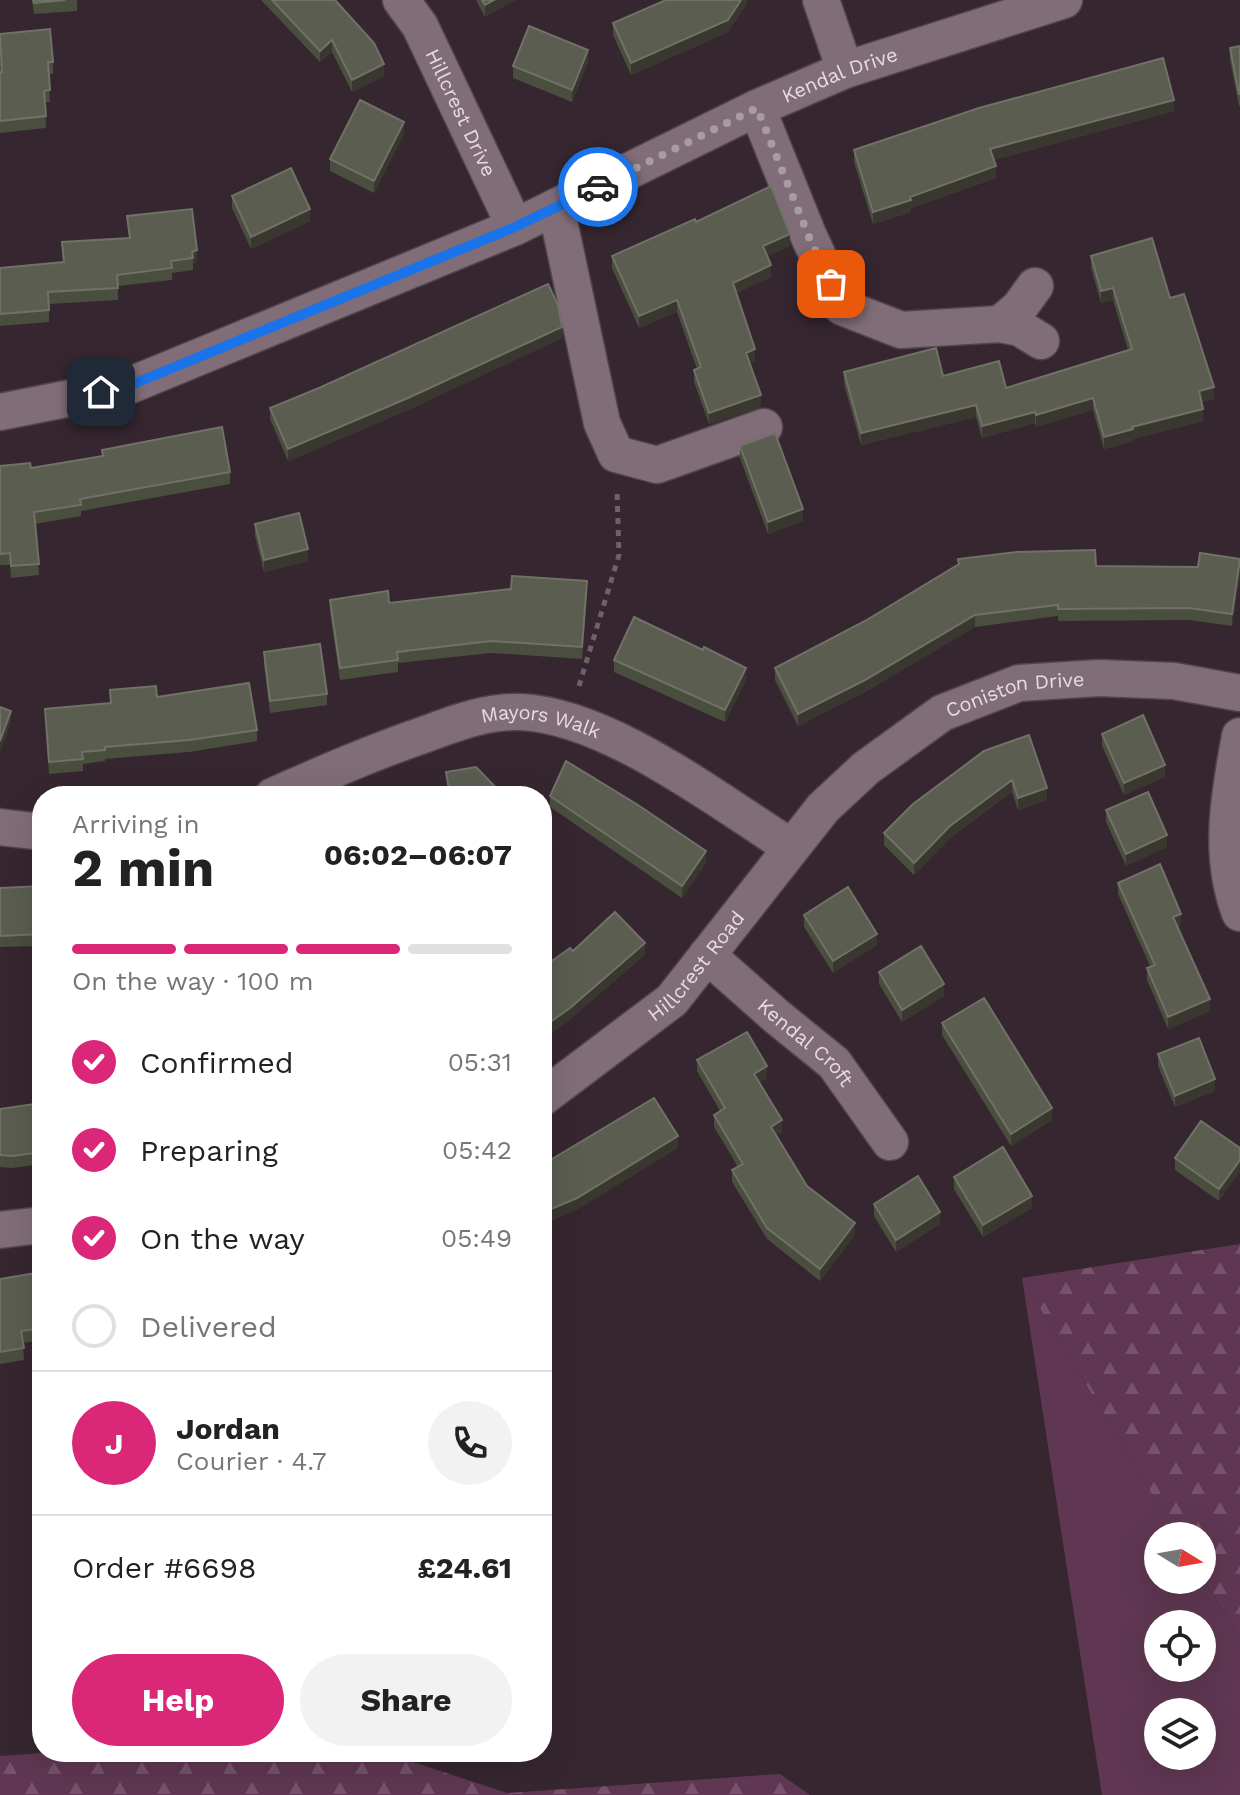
<!DOCTYPE html>
<html lang="en">
<head>
<meta charset="utf-8">
<style>
  :root { --surface:#fff; --page:#f2f2f2; --text:#222; --muted:#767676; --line:#e0e0e0; --accent:#db2777 }
  body { margin:0; font-family:"Work Sans",sans-serif; background:var(--page); color:var(--text); height:100vh; display:flex; flex-direction:column; font-size:30px; white-space:nowrap }
  * { box-sizing:border-box; margin:0 }
  p { font-size:26px; color:var(--muted) }
  .icon { flex:none; width:44px; height:44px; fill:none; stroke:currentColor; stroke-width:2; stroke-linecap:round; stroke-linejoin:round }
  .map { position:relative; flex:1; overflow:hidden }
  .drawer { position:absolute; left:32px; top:786px; width:520px; height:976px; display:flex; flex-direction:column; background:var(--surface); border-radius:32px; box-shadow:0 8px 32px #0002 }
  .drawer>* { flex:none }
  .needle { width:52px; rotate:101deg }
  .controls { position:absolute; left:1144px; top:1522px; display:grid; gap:16px }
  .controls a { display:grid; place-items:center; width:72px; height:72px; border-radius:50%; background:var(--surface); box-shadow:0 8px 32px #0002; font-size:40px }
  .pin { position:absolute; display:grid; place-items:center; width:68px; height:68px; color:#fff; margin:-34px; border-radius:16px; box-shadow:0 4px 12px #0006 }
  .courier { position:absolute; display:grid; place-items:center; width:80px; height:80px; margin:-40px; border:6px solid #1a73e8; border-radius:50%; background:#fff; color:#222; box-shadow:0 2px 10px #0007 }
  .head em { font-style:normal; font-weight:700 }
  .head div { display:flex; flex-direction:column-reverse }
  .head { display:flex; align-items:center; justify-content:space-between; height:136px; padding:0 40px }
  h1 { font-size:52px; font-weight:700; line-height:60px }
  .bar { display:grid; grid-template-columns:repeat(4,1fr); gap:12px 8px; align-content:center; height:96px; padding:0 40px }
  .bar i { height:10px; border-radius:6px; background:var(--line) }
  .bar .on { background:var(--accent) }
  .bar p { grid-column:span 4 }
  .line { display:flex; align-items:center; gap:20px; padding:0 40px; border-top:2px solid var(--line) }
  .line div { flex:1 }
  .round { display:grid; place-items:center; flex:none; width:84px; height:84px; border-radius:42px; background:var(--page) }
  ol { padding:0 40px; list-style:none }
  li { display:flex; align-items:center; gap:24px; height:88px }
  li p { margin-inline-start:auto }
  li .icon { padding:8px; border-radius:50%; background:var(--accent); color:#fff; stroke-width:4 }
  li:last-child { color:var(--muted) }
  li i { width:44px; height:44px; border:4px solid var(--line); border-radius:50% }
  .cta { display:flex; gap:16px; margin-top:auto; padding:16px 40px }
  .cta a { flex:1; height:92px; border-radius:48px; background:var(--accent); color:#fff; font-size:32px; font-weight:700; line-height:92px; text-align:center }
  .cta a+a { background:var(--page); color:var(--text) }
  .map>svg:first-child { display:block }
  .green { fill:#5f3752; fill-rule:evenodd }
  .forest { fill:url(#forest-firs) }
  .lines { fill:none; stroke-linecap:round; stroke-linejoin:round }
  .minor-casing { stroke:#51444d; stroke-width:39 }
  .path { stroke:#6f6069; stroke-width:5; stroke-dasharray:6 6; stroke-linecap:butt }
  .minor { stroke:#806d78; stroke-width:36 }
  .wall { fill:#494e3e }
  .shaded-wall { fill:#3a3731 }
  .building { fill:#5a5d50; stroke:#707167; stroke-width:2 }
  .done { stroke:#a89ca4; stroke-width:8; stroke-dasharray:0 14.4 }
  .route { stroke:#1a73e8; stroke-width:10 }
  .labels { text-anchor:middle; dominant-baseline:central; stroke-width:6; stroke-linejoin:round; paint-order:stroke }
  .street-label { font-size:20px; fill:#e6dce2; stroke:#181116 }
</style>
</head>
<body>
<div class="map">
<svg width="1240" height="1795" viewBox="0 0 1240 1795">
  <defs>
    <pattern id="forest-firs" width="22" height="20" patternUnits="userSpaceOnUse" patternTransform="scale(2)"><rect width="22" height="20" fill="#5f3752"/><path d="M5 1l3.5 6h-7zM16 11l3.5 6h-7z" fill="#76536b"/></pattern>
  </defs>
  <rect width="100%" height="100%" fill="#362630"/>
  <path class="green" d="M1022 1278 1177 1536H1158V1580H1202V1577L1240 1640V1795H1102ZM1158 1624H1202V1668H1158ZM1158 1712H1202V1756H1158Z"/>
  <path class="forest" d="M1240 1244V1640L1202 1577V1536H1177L1022 1278Z
    M62 1752H383L507 1793 780 1774 810 1795H0V1756Z"/>
  <g class="lines">
    <g class="minor-casing">
      <g id="minor">
        <path id="s1" d="M401 0 420 26 515 227"/>
        <path d="M821 0 845 70"/>
        <path d="M757 108 809 237 842 307 901 330 1000 324 1020 328 1041 341"/>
        <path d="M556 207 602 423 616 454 657 465 764 427"/>
        <path d="M1000 324 1019 308 1035 286"/>
        <path id="s2" d="M0 412 126 387 515 227 757 108 845 70 1064 0"/>
        <path d="M1240 736C1229 795 1218 856 1240 913"/>
        <path id="s3" d="M273 796C323 774 373 752 426 734 456 723 487 711 520 712 607 715 718 801 791 847"/>
        <path d="M0 827 42 832"/>
        <path id="s4" d="M707 955 776 1016 834 1063 890 1142"/>
        <path id="s5" d="M542 1098 672 1000 823 808 866 768 942 713 1019 683 1099 678 1174 681 1240 693"/>
        <path d="M0 1230 42 1225"/>
      </g>
    </g>
    <path class="path" d="M579 686 619 555 617 490"/>
    <use href="#minor" class="minor"/>
  </g>
  <path class="wall" d="M32 0H77V11L34 14Z
    M261 0H335L384 76 352 92 332 52 320 62Z
    M476 0H515L485 17Z
    M747 0V3L728 32 631 75 613 35V23Z
    M0 34 53 62V74H48L50 102H45L46 128 0 133Z
    M1240 46V106H1239L1230 60V48Z
    M588 62 572 102 513 78V66Z
    M1174 111 994 160 996 178 911 208V212L873 224 854 162V150Z
    M404 134 374 193 330 171V159Z
    M232 196 310 221 251 249 232 208Z
    M192 209 197 262 193 263V270L172 273V280L118 286V300L49 304V322L0 326V268L63 262 62 242 129 238 127 216Z
    M696 222 790 246 767 256 771 277 736 293 755 361 749 363 761 407 709 424 694 382V370L697 369 677 312 639 328 612 268V256Z
    M1091 256 1170 298 1214 399 1201 402 1203 421 1133 439V441L1104 449 1093 410 1036 427 1035 423 982 438 976 417 861 445 844 384V372L943 376 1006 388 1128 350 1113 300 1101 303 1091 268Z
    M562 338 408 410 288 461 270 419V408Z
    M740 446 803 521 768 534 740 458Z
    M102 450 230 472V484L81 511V516L35 524 39 575 11 578 10 565H0V466L31 468 102 456Z
    M255 524 308 561 264 572 255 536Z
    M1240 559V576L1232 626 1189 620 1058 621V616L975 627 865 692 798 726 775 680V668L1096 566 1198 567Z
    M587 593 582 659 491 653 398 663V672L340 680 330 612V600L389 603Z
    M264 652 327 694V705L270 713 264 664Z
    M614 660 746 680 725 722 614 672Z
    M110 690 157 697 257 730V741L189 752 105 759V761L83 764V771L49 774 45 709 110 703Z
    M1102 734 1165 777 1124 795 1102 746Z
    M984 751 1047 800 1018 810 1012 792 950 838 914 875 884 845V833Z
    M550 796 706 863 682 898 550 807Z
    M1106 810 1167 847 1126 866 1106 822Z
    M1118 883 1181 925 1178 927 1210 1011 1168 1029 1147 980V968L1150 966 1118 894Z
    M42 886V942H41V946L0 947V888Z
    M804 915 877 945 833 973 804 927Z
    M879 972 944 996 902 1022 879 984Z
    M942 1023 1052 1120 1011 1146 942 1035Z
    M1158 1054 1215 1091 1175 1107 1158 1066Z
    M697 1060 767 1078 759 1082 782 1132 776 1135 807 1186 855 1235 820 1281 767 1239 732 1182V1170L738 1167 714 1127V1115L720 1111 697 1071Z
    M42 1103V1164L12 1168 0 1167V1109Z
    M1240 1148V1171L1219 1201 1175 1170V1158Z
    M954 1177 1032 1208 983 1237 954 1189Z
    M874 1204 940 1224 896 1252 874 1216Z
    M42 1272V1340L23 1343 24 1360 0 1364V1279Z"/>
  <path class="shaded-wall" d="M494 0H515L485 17V5Z
    M741 0H747V3L728 32 631 75V63Z
    M332 40V52L320 62V51Z
    M588 50V62L572 102V90Z
    M384 64V76L352 92V80Z
    M1174 100V111L990 161V149Z
    M404 122V134L374 193V181Z
    M996 166V178L911 208V212L873 224V212L910 197Z
    M310 209V221L251 249V237Z
    M790 234V246L763 258V246Z
    M197 250V262L193 263 192 252Z
    M771 265V277L733 295V283Z
    M1113 288V300L1101 303V291Z
    M677 300V312L639 328V316Z
    M562 327V338L408 410 288 461V449Z
    M755 349V361L746 364V353Z
    M1214 387V399L1199 402V391Z
    M761 395V407L709 424V413Z
    M1093 398V410L1036 427V415Z
    M976 405V417L861 445V433Z
    M1203 409V421L1133 439V441L1104 449V437L1132 427Z
    M1035 412V423L982 438V426Z
    M803 509V521L768 534V522Z
    M308 549V561L264 572V560Z
    M1240 564V576L1232 626V614Z
    M975 615V627L865 692 798 726V714Z
    M746 668V680L725 722V710Z
    M11 711V723L0 753V741Z
    M1165 765V777L1124 795V783Z
    M1012 780V792L950 838 914 875V863L950 826Z
    M1047 788V800L1018 810V798Z
    M1167 835V847L1126 866V854Z
    M706 851V863L682 898V886Z
    M1181 914V925L1173 929V917Z
    M877 934V945L833 973V961Z
    M645 943V955L570 1020 542 1040V1028Z
    M944 984V996L902 1022V1010Z
    M1210 999V1011L1168 1029V1017Z
    M767 1066V1078L754 1085V1074Z
    M1215 1079V1091L1175 1107V1096Z
    M1052 1108V1120L1011 1146V1134Z
    M782 1120V1132L771 1138V1127Z
    M678 1136V1148L577 1210 542 1225V1213Z
    M1240 1160V1171L1219 1201V1189Z
    M1032 1196V1208L983 1237V1225Z
    M940 1212V1224L896 1252V1240Z
    M855 1223V1235L820 1281V1269Z"/>
  <path class="building" d="M33 0H65L34 3Z
    M272 0H335L374 43 384 64 352 80 332 40 320 51Z
    M482 0H494L485 5Z
    M666 0H741L728 20 631 63 613 23Z
    M529 26 588 50 572 90 513 66Z
    M50 29 53 62H48L50 90 44 91 46 116 0 121V72H2L0 34Z
    M1240 46V94H1239L1230 48Z
    M1163 58 1174 100 990 149 996 166 910 197 911 200 873 212 854 150 979 108Z
    M360 100 404 122 374 181 330 159Z
    M291 168 310 209 251 237 232 196Z
    M771 186 790 234 763 246 771 265 733 283 755 349 746 353 761 395 709 413 694 370 701 367 677 300 639 316 612 256 695 219 696 222Z
    M192 209 197 250 192 252 193 258 171 261 172 268 117 275 118 288 48 292 49 310 0 314V268L64 262 62 242 130 238 127 216Z
    M1152 238 1170 298 1184 294 1214 387 1199 391 1203 409 1132 427 1133 429 1104 437 1093 398 1036 415 1035 412 982 426 976 405 861 433 844 372 936 348 943 376 999 361 1006 388 1132 349 1113 288 1101 291 1091 256Z
    M548 284 558 305 562 327 408 398 288 449 270 408 319 388Z
    M222 427 230 472 80 499 81 505 34 512 39 564 11 566 10 553 0 554V466L30 463 31 468 103 456 102 450Z
    M775 433 803 509 768 522 740 446Z
    M299 513 308 549 264 560 255 524Z
    M1095 550 1096 566 1198 567 1200 553 1240 559 1232 614 1189 608 1058 609V605L975 615 865 680 798 714 775 668 865 621 959 564 958 559 1017 552Z
    M512 576 587 581 582 647 491 641 397 652 398 660 340 668 330 600 388 591 389 603 511 589Z
    M634 617 703 650 704 647 746 668 725 710 614 660Z
    M320 644 327 694 270 701 264 652Z
    M249 683 257 730 189 740 105 747V750L82 752 83 759 49 762 45 709 111 703 110 690 156 686 157 697Z
    M0 707 11 711 0 741Z
    M1143 715 1165 765 1124 783 1102 734Z
    M1029 735 1047 788 1018 798 1012 780 950 826 914 863 884 833 913 804 984 751Z
    M566 761 638 805 706 851 682 886 550 796Z
    M476 767 504 796H450L446 772Z
    M1148 792 1167 835 1126 854 1106 810Z
    M1160 864 1181 914 1173 917 1210 999 1168 1017 1147 968 1155 965 1118 883Z
    M42 886V930L41 931V934L0 936V888Z
    M848 887 877 934 833 961 804 915Z
    M615 912 645 943 570 1008 542 1028V968L570 948 573 951Z
    M921 946 944 984 902 1010 879 972Z
    M984 998 1052 1108 1011 1134 942 1023Z
    M747 1032 767 1066 754 1074 782 1120 771 1127 807 1186 855 1223 820 1269 767 1228 732 1170 743 1164 714 1115 725 1108 697 1060Z
    M1199 1038 1215 1079 1175 1096 1158 1054Z
    M654 1098 678 1136 577 1198 542 1213V1165Z
    M42 1103V1152L12 1156 0 1155V1109Z
    M1201 1121 1240 1148V1160L1219 1189 1175 1158Z
    M1003 1147 1032 1196 983 1225 954 1177Z
    M918 1176 940 1212 896 1240 874 1204Z
    M42 1272V1328L21 1331 24 1348 0 1352V1279Z"/>
  <g class="lines">
    <path class="done" d="M598 187 757 108 809 237 831 284"/>
    <path class="route" d="M101 392 126 387 515 227 598 187"/>
  </g>
  <g class="labels">
    <g class="street-label">
      <text stroke="none"><textPath href="#s2" startOffset="908">Kendal Drive</textPath></text>
      <text stroke="none"><textPath href="#s1" startOffset="128">Hillcrest Drive</textPath></text>
      <text stroke="none"><textPath href="#s5" startOffset="636">Coniston Drive</textPath></text>
      <text stroke="none"><textPath href="#s3" startOffset="284">Mayors Walk</textPath></text>
      <text stroke="none"><textPath href="#s5" startOffset="204">Hillcrest Road</textPath></text>
      <text stroke="none"><textPath href="#s4" startOffset="132">Kendal Croft</textPath></text>
    </g>
  </g>
</svg>
<div class="controls">
<a><svg class="needle" viewBox="-14 -14 28 28"><path d="M0-13l5 13h-10z" fill="#e53935"/><path d="M0 13l5-13h-10z" fill="#767676"/></svg></a>
<a><svg class="icon" aria-label="locate" viewBox="0 0 24 24"><circle cx="12" cy="12" r="6"/><path d="M12 2v4M12 18v4M2 12h4M18 12h4"/></svg></a>
<a><svg class="icon" aria-label="layers" viewBox="0 0 24 24"><path d="M12 4l9 5-9 5-9-5zM3 14l9 5 9-5"/></svg></a>
</div>
<div class="pin" style="left:831px;top:284px;background:#ea580c"><svg class="icon" aria-label="bag" viewBox="0 0 24 24"><path d="M5 8h14l-1 12H6zM9 8a3 3 0 0 1 6 0"/></svg></div>
<div class="pin" style="left:101px;top:392px;background:#1f2937"><svg class="icon" aria-label="home" viewBox="0 0 24 24"><path d="M3 11l9-7 9 7M6 9v11h12V9"/></svg></div>
<div class="courier" style="left:598px;top:187px"><svg class="icon" aria-label="car" viewBox="0 0 24 24"><path d="M5 17H2v-5l4-1 3-4h7l3 4 3 1v5h-3M9 17h6M6 11h13"/><circle cx="7" cy="17" r="2"/><circle cx="17" cy="17" r="2"/></svg></div>
<section class="drawer">
<div class="head"><div><h1>2 min</h1><p>Arriving in</p></div><em>06:02–06:07</em></div>
<div class="bar"><i class="on"></i><i class="on"></i><i class="on"></i><i></i><p>On the way · 100 m</p></div>
<ol>
<li><svg class="icon" aria-label="check" viewBox="0 0 24 24"><path d="M5 12l5 5 9-10"/></svg>Confirmed<p>05:31</p></li>
<li><svg class="icon" aria-label="check" viewBox="0 0 24 24"><path d="M5 12l5 5 9-10"/></svg>Preparing<p>05:42</p></li>
<li><svg class="icon" aria-label="check" viewBox="0 0 24 24"><path d="M5 12l5 5 9-10"/></svg>On the way<p>05:49</p></li>
<li><i></i>Delivered</li>
</ol>
<div class="line" style="height:144px"><b class="round" style="background:var(--accent);color:#fff">J</b><div><b>Jordan</b><p>Courier · 4.7</p></div><a class="round"><svg class="icon" aria-label="phone" viewBox="0 0 24 24"><path d="M5 4h4l2 5-3 2q2 4 5 5l2-3 5 2v4C11 20 4 13 5 4z"/></svg></a></div>
<div class="line" style="height:104px"><div>Order #6698</div><b>£24.61</b></div>
<div class="cta"><a>Help</a><a>Share</a></div>
</section>
</div>
</body>
</html>
